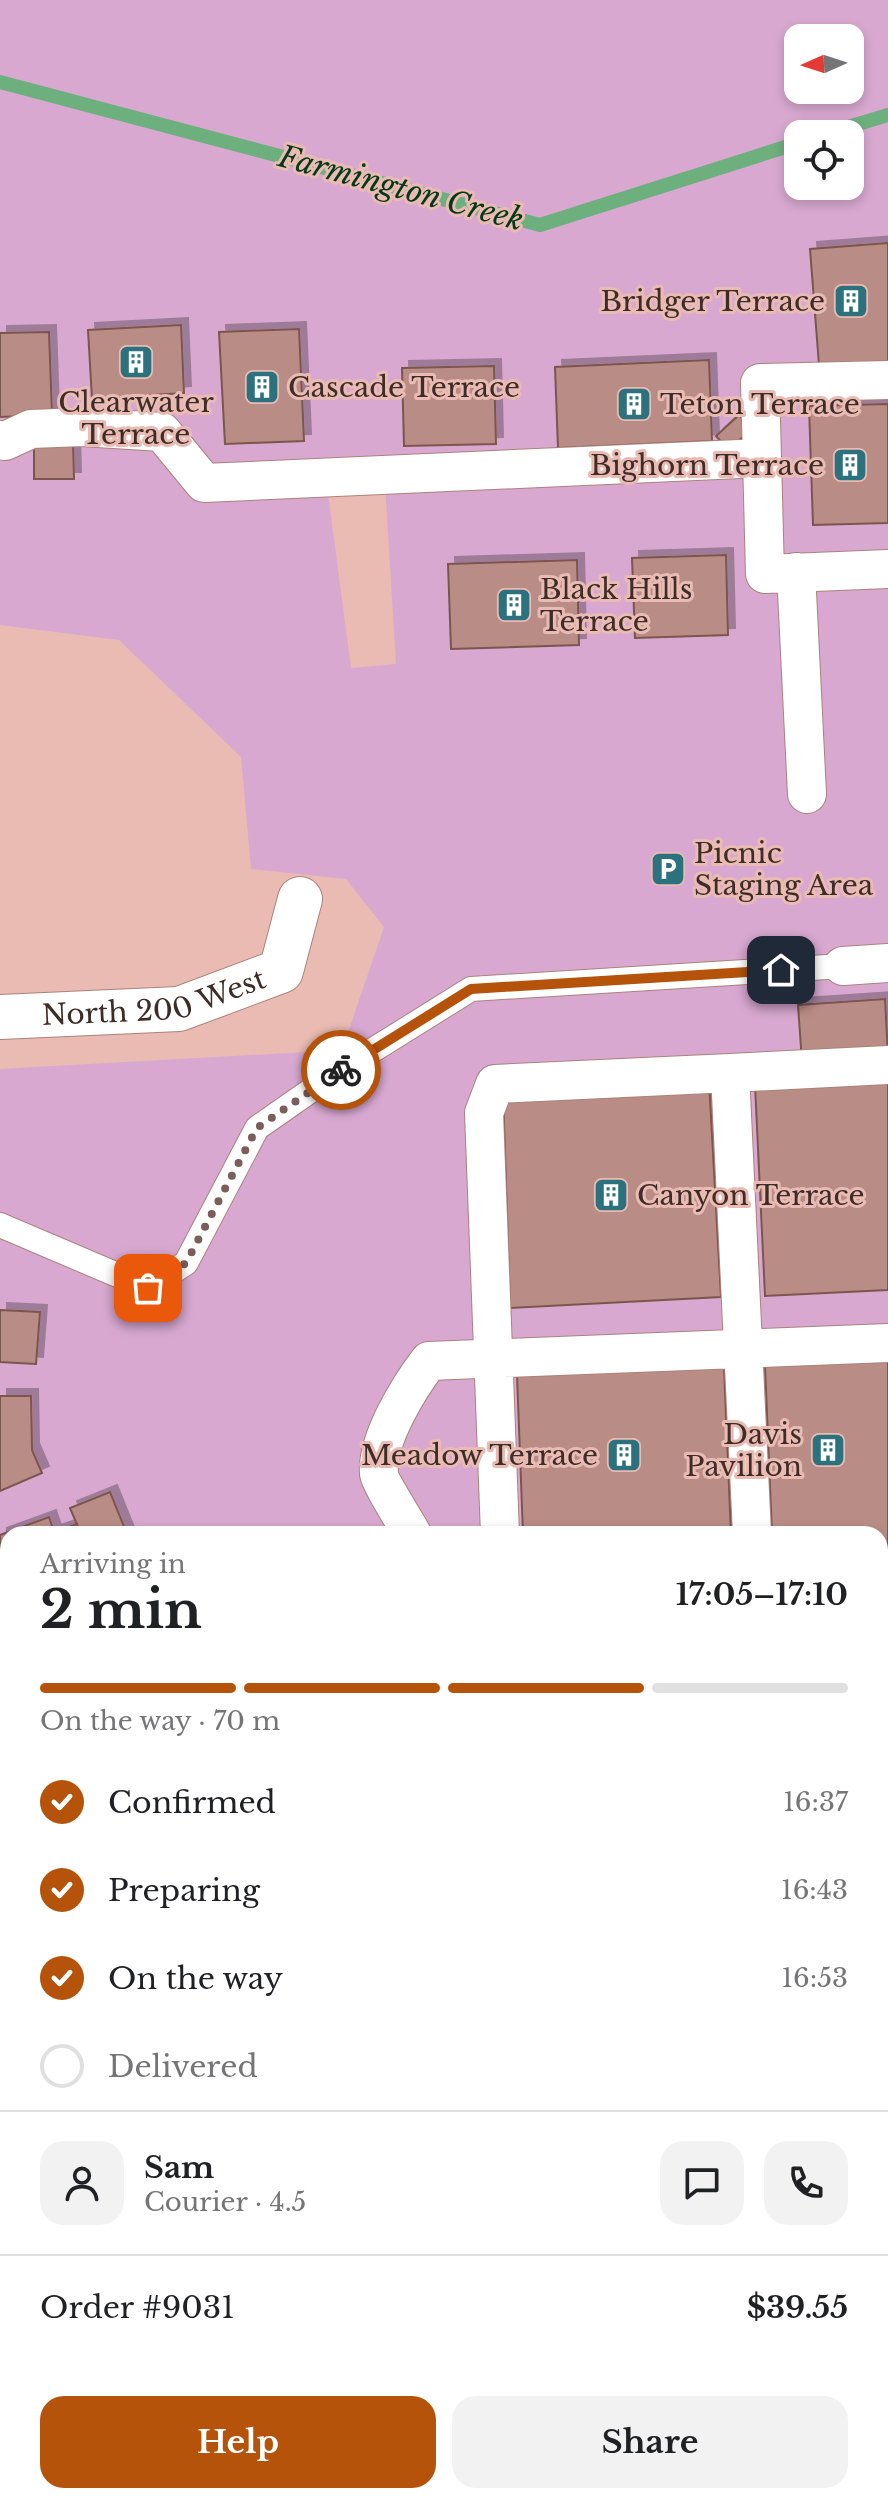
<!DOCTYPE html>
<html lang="en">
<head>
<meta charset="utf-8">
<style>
  :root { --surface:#fff; --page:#f2f2f2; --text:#202124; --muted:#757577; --line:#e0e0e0; --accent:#b45309 }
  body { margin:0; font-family:"Libre Baskerville",serif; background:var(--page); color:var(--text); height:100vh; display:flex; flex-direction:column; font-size:30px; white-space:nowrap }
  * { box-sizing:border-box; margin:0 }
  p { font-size:26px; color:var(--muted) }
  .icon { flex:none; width:44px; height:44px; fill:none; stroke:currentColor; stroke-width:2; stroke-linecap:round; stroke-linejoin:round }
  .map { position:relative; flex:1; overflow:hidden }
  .sheet { position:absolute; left:0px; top:1526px; width:888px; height:978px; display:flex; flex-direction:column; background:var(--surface); border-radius:24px 24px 0 0; box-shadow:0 4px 12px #0003 }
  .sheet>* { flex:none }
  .needle { width:52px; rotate:267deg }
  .buttons { position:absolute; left:784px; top:24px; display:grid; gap:16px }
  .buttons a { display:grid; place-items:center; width:80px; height:80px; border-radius:16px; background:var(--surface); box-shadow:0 4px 12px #0003; font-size:40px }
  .pin { position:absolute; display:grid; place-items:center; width:68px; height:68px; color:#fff; margin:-34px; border-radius:16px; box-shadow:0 4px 12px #0006 }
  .courier { position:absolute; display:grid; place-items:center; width:80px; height:80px; margin:-40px; border:6px solid #b45309; border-radius:50%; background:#fff; color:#222; box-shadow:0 2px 10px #0007 }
  .overview em { font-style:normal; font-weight:700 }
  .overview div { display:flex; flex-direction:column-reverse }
  .overview { display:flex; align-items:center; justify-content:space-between; height:136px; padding:0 40px }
  h1 { font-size:52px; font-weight:700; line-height:60px }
  .bar { display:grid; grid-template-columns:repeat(4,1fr); gap:12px 8px; align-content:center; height:96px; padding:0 40px }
  .bar i { height:10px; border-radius:6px; background:var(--line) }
  .bar .on { background:var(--accent) }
  .bar p { grid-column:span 4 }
  .line { display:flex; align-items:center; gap:20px; padding:0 40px; border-top:2px solid var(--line) }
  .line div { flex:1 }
  .round { display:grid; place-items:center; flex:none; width:84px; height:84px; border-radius:24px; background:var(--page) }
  ol { padding:0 40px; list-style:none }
  li { display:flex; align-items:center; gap:24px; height:88px }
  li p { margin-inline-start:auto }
  li .icon { padding:8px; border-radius:50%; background:var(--accent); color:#fff; stroke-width:4 }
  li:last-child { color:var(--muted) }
  li i { width:44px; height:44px; border:4px solid var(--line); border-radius:50% }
  .primary-button { display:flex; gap:16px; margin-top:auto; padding:16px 40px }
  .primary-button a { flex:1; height:92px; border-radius:24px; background:var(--accent); color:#fff; font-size:32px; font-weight:700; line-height:92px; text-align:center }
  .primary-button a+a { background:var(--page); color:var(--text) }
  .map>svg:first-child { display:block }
  .green { fill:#d8a8d1; fill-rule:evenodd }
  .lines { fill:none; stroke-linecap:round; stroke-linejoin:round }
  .stream { stroke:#6db07e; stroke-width:14 }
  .building { fill:#b98d85; stroke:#7c554d; stroke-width:2; filter:url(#shadow) }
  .service-casing { stroke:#ad827a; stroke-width:26 }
  .pedestrian-casing { stroke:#ad827a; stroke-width:40 }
  .minor-casing { stroke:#ad827a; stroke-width:46 }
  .service { stroke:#fff; stroke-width:24 }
  .pedestrian { stroke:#fff; stroke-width:38 }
  .minor { stroke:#fff; stroke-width:44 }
  .done { stroke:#7a5e59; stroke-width:8; stroke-dasharray:0 14.4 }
  .route { stroke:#b45309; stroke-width:10 }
  .labels { text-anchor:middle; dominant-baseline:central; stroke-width:6; stroke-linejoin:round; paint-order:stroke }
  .poi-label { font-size:28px; fill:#3e2c28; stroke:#e9bbb3; text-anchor:start }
  .street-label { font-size:28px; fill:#3e2c28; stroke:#e9bbb3 }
  .water-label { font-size:30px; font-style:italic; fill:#033818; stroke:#e9bbb3 }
</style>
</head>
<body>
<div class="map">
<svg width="888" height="2503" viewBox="0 0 888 2503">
  <defs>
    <filter id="shadow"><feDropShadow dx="7" dy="-7" stdDeviation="0" flood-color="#0004"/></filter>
  </defs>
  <rect width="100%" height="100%" fill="#e9bbb3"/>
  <path class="green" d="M0 0H888V2503H0V2254L8 2253V2496H880V1534H8V1831H0V1069L342 1050 384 927 346 879 251 869 241 757 119 640 0 625ZM798 38H850V90H798ZM798 134H850V186H798ZM385 485 396 664 351 668 327 486Z"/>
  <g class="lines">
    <path class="stream" d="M0 82 540 225 798 143
      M825 134 888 115"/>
  </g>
  <path class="building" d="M888 243V361L819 365 810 249Z
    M181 325 184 393 92 399 88 330Z
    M299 329 304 441 225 444 219 332Z
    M49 332 52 415 0 417V333Z
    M709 360 712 441 558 448 555 367Z
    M494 366 496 444 404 446 402 368Z
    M888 404V523L813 525 809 406Z
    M739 415 752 428 729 450 716 436Z
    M73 441 74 479H34V442Z
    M726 555 728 635 635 638 632 558Z
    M577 560 579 645 451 649 448 564Z
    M885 999 888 1056 802 1062 798 1005Z
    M888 1080V1290L765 1296 755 1085Z
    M709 1081 721 1297 510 1308 503 1092Z
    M0 1310 40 1312 36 1364 0 1362Z
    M888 1361V1578H880V1534H772L765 1366Z
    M724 1367 731 1534H523L517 1375Z
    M0 1396H31L32 1450 42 1473 0 1491Z
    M110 1492 127 1534H81L70 1508Z
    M49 1517 54 1532 77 1524 81 1534H8V1613L4 1615 0 1604V1535Z
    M8 1629V1680L0 1683V1631Z
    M888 1742V1769H880V1743Z
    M8 2246V2362L0 2363V2247Z
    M0 2378H8V2400H0Z
    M574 2496H673V2503H574Z"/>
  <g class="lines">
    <g class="service-casing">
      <path id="service" d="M0 1225 148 1288 186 1263 257 1128 333 1075 471 989 843 966"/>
    </g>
    <g class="pedestrian-casing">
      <path id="pedestrian" d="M0 440 5 441 31 429 82 427 162 432 204 483 762 458 765 574 888 569
        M762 458 760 383 888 380
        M796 572 807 794
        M843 966 888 963
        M730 1073 888 1065
        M412 1534C406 1523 380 1482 379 1474 376 1440 409 1387 429 1361L888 1343
        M500 1534 484 1113 495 1084 730 1073 752 1534
        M880 1585H888
        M880 2047 888 2045
        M880 2192H888
        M211 2503V2496"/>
    </g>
    <g class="minor-casing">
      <g id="minor">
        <path id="s1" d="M0 1017 179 1009 281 971 300 899"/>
      </g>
    </g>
    <use href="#service" class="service"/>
    <use href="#pedestrian" class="pedestrian"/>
    <use href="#minor" class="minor"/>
  </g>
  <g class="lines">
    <path class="done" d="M148 1288 186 1263 257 1128 341 1070"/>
    <path class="route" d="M341 1070 471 989 781 970"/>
  </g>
  <defs>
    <g id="building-square" transform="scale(1.8)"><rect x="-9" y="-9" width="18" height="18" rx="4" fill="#2b727e" stroke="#e9bbb3"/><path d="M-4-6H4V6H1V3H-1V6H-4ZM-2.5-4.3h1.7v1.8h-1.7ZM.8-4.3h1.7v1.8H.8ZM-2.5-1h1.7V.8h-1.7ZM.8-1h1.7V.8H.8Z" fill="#fff"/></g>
    <g id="parking-square" transform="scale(1.8)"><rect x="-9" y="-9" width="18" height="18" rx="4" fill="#2b727e" stroke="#e9bbb3"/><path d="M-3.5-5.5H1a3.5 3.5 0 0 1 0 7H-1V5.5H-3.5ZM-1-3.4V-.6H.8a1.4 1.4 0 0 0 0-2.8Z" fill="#fff"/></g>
  </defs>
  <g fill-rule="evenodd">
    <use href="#building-square" x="851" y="301"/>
    <use href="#building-square" x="136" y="362"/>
    <use href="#building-square" x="262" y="387"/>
    <use href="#building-square" x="634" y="404"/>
    <use href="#building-square" x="850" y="465"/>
    <use href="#building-square" x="514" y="605"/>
    <use href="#parking-square" x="668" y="869"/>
    <use href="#building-square" x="611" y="1195"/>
    <use href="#building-square" x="828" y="1450"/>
    <use href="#building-square" x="624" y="1455"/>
  </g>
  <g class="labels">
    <g class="poi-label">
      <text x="825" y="301" text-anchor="end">Bridger Terrace</text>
      <text x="288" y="387">Cascade Terrace</text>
      <text x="136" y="402" text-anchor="middle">Clearwater<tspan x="136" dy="32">Terrace</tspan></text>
      <text x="660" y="404">Teton Terrace</text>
      <text x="824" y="465" text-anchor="end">Bighorn Terrace</text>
      <text x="540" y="589">Black Hills<tspan x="540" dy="32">Terrace</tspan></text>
      <text x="694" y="853">Picnic<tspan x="694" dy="32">Staging Area</tspan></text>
      <text x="637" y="1195">Canyon Terrace</text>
      <text x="802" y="1434" text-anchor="end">Davis<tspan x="802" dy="32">Pavilion</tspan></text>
      <text x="598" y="1455" text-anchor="end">Meadow Terrace</text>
    </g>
    <g class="street-label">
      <text stroke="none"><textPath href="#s1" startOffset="156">North 200 West</textPath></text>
    </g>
    <g class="water-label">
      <text transform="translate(401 188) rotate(15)">Farmington Creek</text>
    </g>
  </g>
</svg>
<div class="buttons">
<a><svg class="needle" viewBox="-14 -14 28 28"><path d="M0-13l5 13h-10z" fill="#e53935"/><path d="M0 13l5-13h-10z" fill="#757577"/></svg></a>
<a><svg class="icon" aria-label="locate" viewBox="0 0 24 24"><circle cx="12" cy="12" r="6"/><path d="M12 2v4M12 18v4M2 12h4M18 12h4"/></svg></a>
</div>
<div class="pin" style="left:148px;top:1288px;background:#ea580c"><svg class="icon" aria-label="bag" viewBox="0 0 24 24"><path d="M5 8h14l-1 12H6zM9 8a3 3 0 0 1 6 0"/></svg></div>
<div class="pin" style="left:781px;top:970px;background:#1f2937"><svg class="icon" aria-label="home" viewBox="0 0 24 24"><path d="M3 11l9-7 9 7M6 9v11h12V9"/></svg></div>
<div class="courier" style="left:341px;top:1070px"><svg class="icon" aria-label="bike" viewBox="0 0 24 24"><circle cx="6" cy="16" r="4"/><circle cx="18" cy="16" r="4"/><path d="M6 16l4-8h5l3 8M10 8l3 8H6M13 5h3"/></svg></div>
<section class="sheet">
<div class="overview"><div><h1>2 min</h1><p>Arriving in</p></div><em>17:05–17:10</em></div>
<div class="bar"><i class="on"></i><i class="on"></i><i class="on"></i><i></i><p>On the way · 70 m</p></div>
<ol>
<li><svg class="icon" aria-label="check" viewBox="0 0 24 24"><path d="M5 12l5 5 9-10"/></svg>Confirmed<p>16:37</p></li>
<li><svg class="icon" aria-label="check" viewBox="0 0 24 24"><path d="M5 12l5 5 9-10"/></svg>Preparing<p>16:43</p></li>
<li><svg class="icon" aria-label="check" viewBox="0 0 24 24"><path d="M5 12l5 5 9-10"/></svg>On the way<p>16:53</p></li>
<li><i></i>Delivered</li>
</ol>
<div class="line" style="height:144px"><a class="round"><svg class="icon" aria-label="person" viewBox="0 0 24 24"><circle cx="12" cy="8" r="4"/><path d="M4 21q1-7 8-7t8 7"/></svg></a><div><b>Sam</b><p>Courier · 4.5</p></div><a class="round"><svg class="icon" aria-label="chat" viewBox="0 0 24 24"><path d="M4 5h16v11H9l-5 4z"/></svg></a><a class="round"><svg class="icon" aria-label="phone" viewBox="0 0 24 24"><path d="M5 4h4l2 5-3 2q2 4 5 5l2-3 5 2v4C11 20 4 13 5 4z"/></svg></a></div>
<div class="line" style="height:104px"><div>Order #9031</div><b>$39.55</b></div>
<div class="primary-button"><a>Help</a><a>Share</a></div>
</section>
</div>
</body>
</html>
